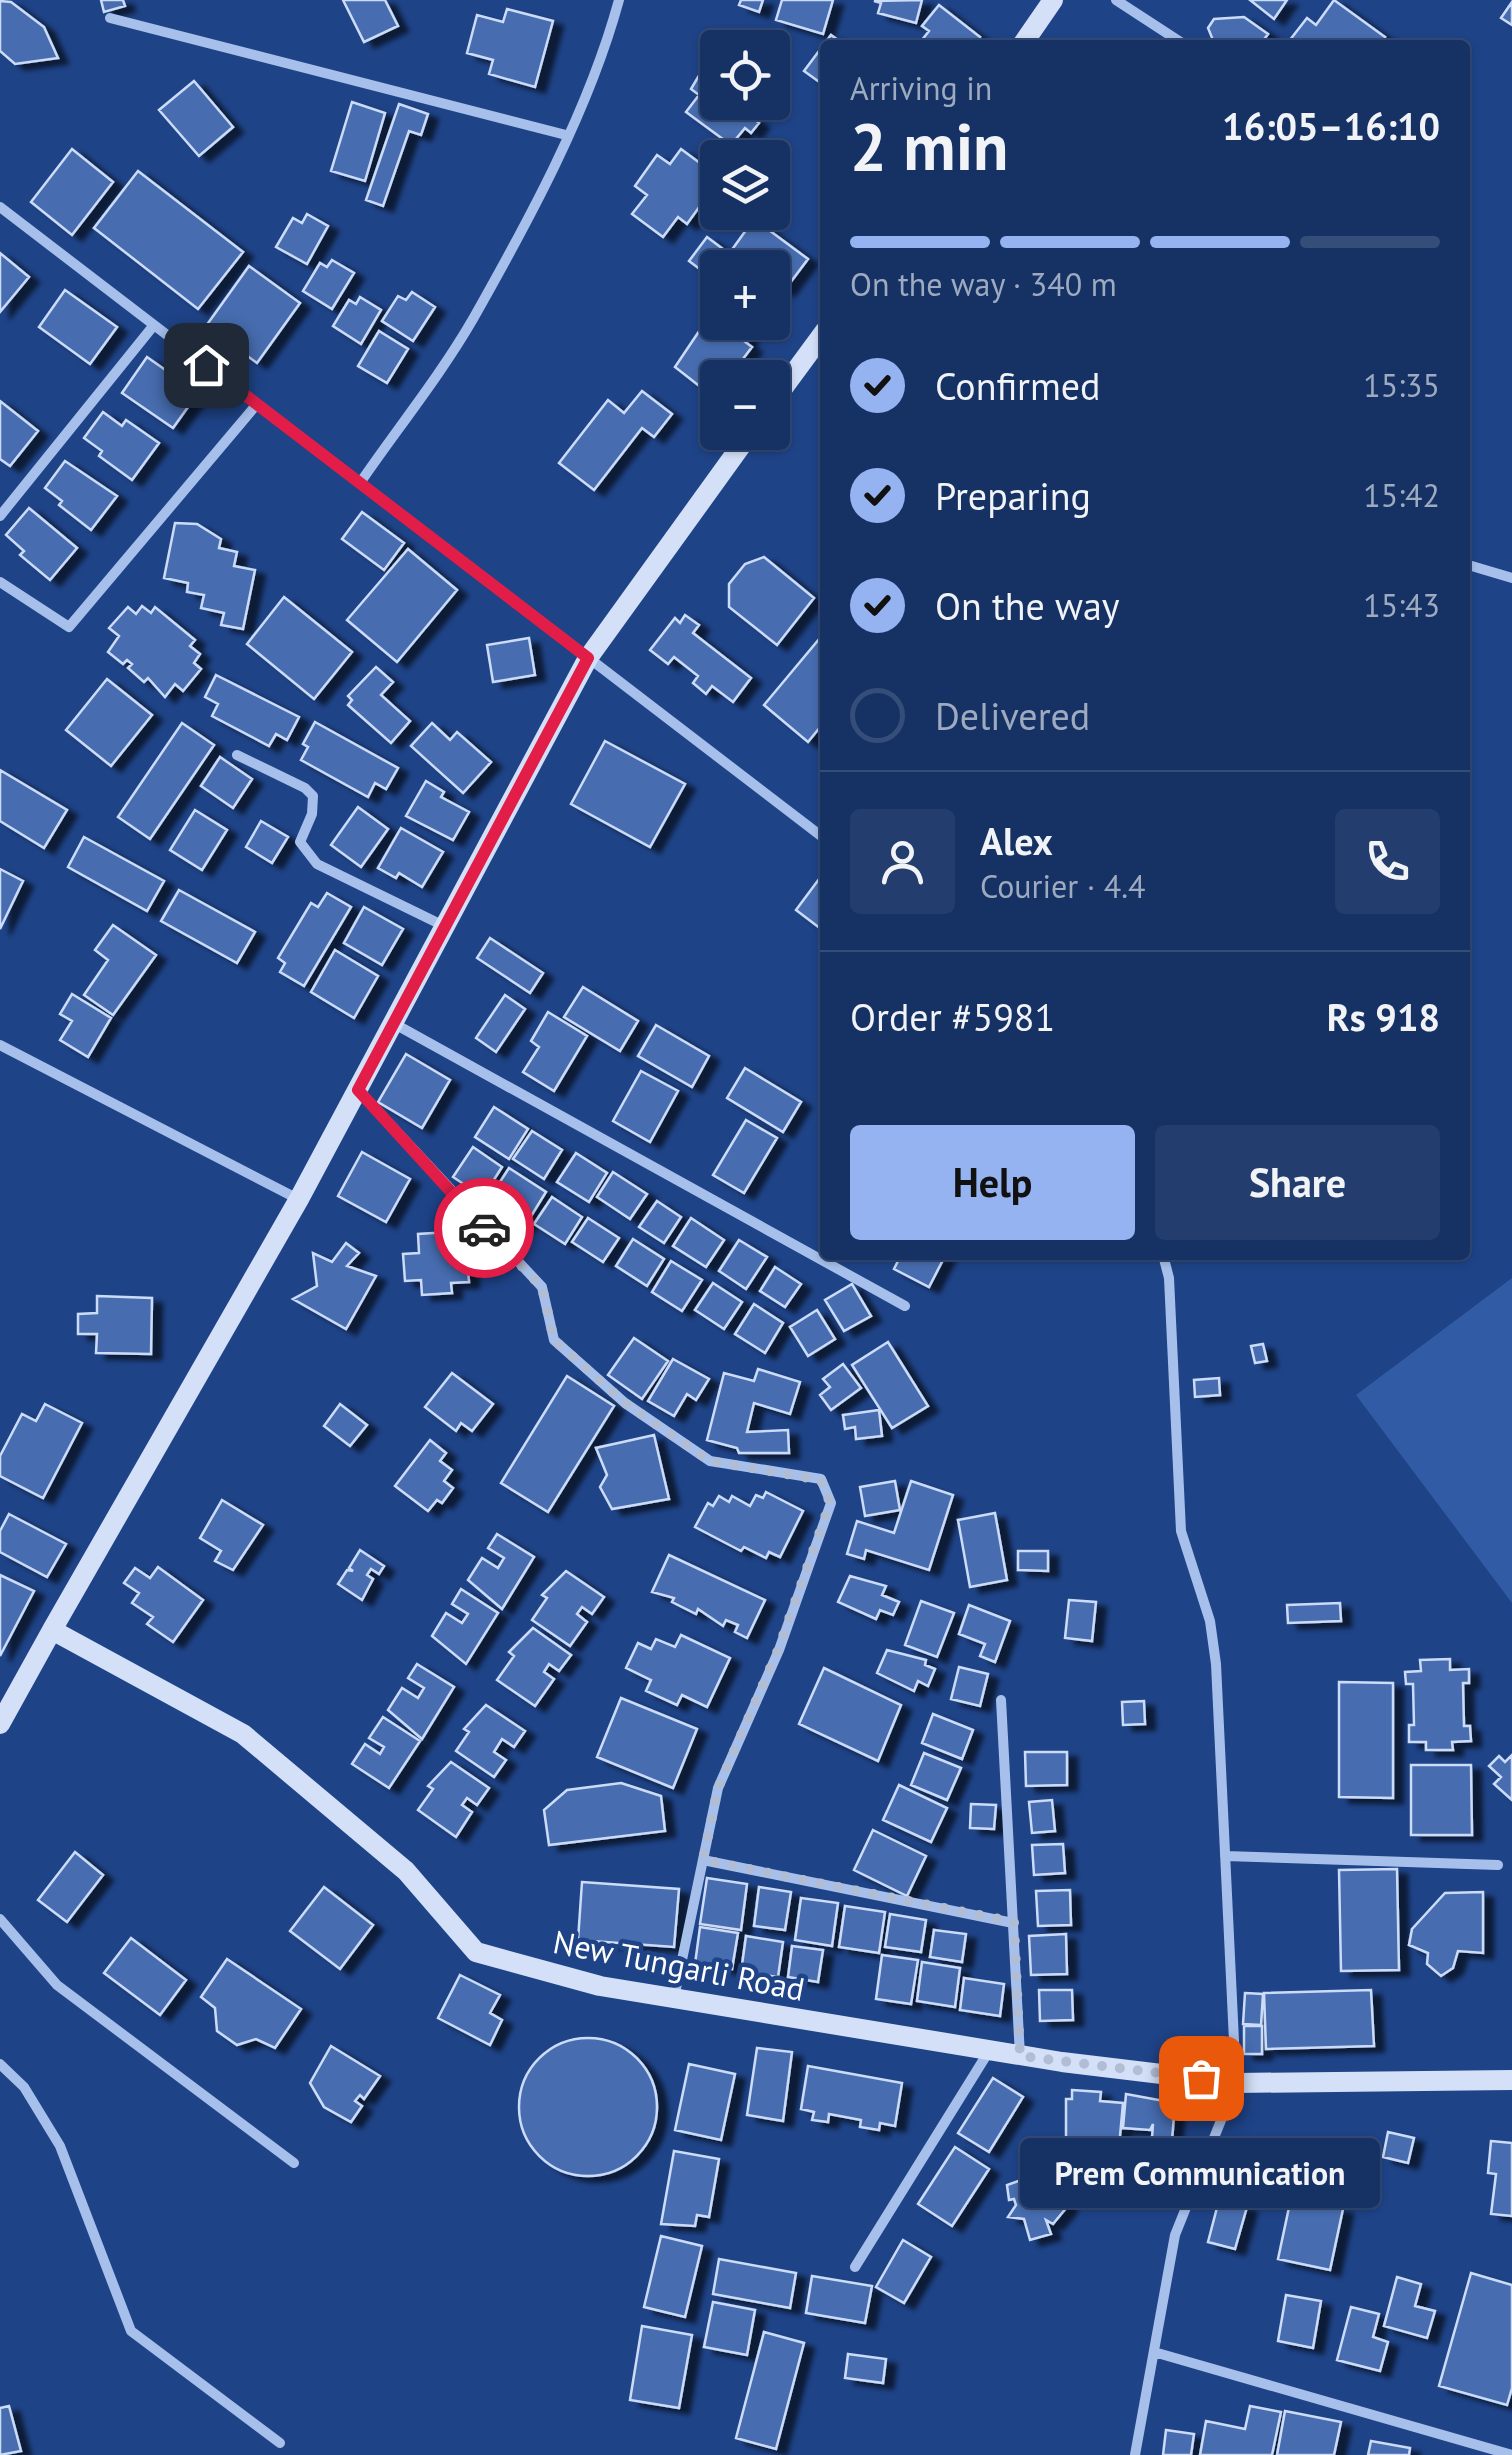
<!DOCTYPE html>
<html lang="en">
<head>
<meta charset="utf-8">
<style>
  :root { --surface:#163265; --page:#233e6e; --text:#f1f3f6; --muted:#9eaabf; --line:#354d79; --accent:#95b2f1 }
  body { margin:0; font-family:"PT Sans",sans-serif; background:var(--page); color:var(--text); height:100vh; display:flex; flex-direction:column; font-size:38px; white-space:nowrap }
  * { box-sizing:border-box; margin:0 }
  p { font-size:32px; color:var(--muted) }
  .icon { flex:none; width:55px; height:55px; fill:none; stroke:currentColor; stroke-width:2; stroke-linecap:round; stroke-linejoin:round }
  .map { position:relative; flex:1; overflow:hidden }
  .panel { position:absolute; left:820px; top:40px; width:650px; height:1220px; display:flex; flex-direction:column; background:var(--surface); border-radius:10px; box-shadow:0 2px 8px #0004,0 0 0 2px var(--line) }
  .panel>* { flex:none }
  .tools { position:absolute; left:700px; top:30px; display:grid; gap:20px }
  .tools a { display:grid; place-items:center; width:90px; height:90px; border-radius:10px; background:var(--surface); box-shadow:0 2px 8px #0004,0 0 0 2px var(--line); font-size:50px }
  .pin { position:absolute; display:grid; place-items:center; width:85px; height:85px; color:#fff; margin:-42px; border-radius:20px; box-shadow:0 5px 15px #0006 }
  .courier { position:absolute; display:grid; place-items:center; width:100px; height:100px; margin:-50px; border:8px solid #e11d48; border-radius:50%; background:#fff; color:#222; box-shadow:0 2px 12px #0007 }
  .bubble { position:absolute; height:70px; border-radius:10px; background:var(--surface); box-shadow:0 2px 8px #0004,0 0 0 2px var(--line); font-size:32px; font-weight:800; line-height:70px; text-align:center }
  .headline em { font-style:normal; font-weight:800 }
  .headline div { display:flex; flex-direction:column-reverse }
  .headline { display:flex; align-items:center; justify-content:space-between; height:170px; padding:0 30px }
  h1 { font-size:65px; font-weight:800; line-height:75px }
  .bar { display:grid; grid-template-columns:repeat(4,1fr); gap:15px 10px; align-content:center; height:120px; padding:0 30px }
  .bar i { height:12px; border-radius:8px; background:var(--line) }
  .bar .selected { background:var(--accent) }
  .bar p { grid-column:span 4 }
  .line { display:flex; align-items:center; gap:25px; padding:0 30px; border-top:2px solid var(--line) }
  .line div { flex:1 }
  .round { display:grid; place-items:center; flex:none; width:105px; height:105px; border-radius:10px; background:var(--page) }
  ol { padding:0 30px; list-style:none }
  li { display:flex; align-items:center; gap:30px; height:110px }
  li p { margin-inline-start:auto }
  li .icon { padding:10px; border-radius:50%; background:var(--accent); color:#111; stroke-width:4 }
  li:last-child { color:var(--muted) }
  li i { width:55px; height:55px; border:5px solid var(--line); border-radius:50% }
  .button { display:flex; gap:20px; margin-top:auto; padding:20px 30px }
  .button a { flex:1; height:115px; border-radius:10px; background:var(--accent); color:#111; font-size:40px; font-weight:800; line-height:115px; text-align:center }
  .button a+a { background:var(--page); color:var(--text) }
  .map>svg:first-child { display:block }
  .green { fill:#315ca5 }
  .building { fill:#466db0; stroke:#ccdcf8; stroke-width:2.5; filter:url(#shadow) }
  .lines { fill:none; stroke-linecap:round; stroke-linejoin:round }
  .street { stroke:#a7c0eb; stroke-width:10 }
  .secondary { stroke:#d3e0f8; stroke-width:20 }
  .done { stroke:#b0bdd5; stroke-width:10; stroke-dasharray:0 18 }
  .route { stroke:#e11d48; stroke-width:12 }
  .labels { text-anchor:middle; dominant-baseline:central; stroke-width:9; stroke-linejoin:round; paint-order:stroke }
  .street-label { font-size:32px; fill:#fff; stroke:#1e4387 }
</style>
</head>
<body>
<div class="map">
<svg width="1512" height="2455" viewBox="0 0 1512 2455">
  <defs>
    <filter id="shadow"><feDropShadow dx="10" dy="5.5" stdDeviation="2.5" flood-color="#0009"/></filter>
  </defs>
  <rect width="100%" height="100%" fill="#1e4387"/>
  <path class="green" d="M1512 1278V1603L1356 1395Z"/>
  <path class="building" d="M101 0H123L125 6 104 12Z
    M343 0H385L398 26 364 42Z
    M741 0H763L759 12 739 5Z
    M782 0H833L823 34 776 20Z
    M922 0 916 23 878 13 881 3 874 1Z
    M1250 0H1287L1274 19Z
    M1334 0 1385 37 1379 45H1286L1307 18 1316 25Z
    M0 1 11 2 44 27 58 58 15 64 0 51Z
    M1512 2V25L1501 18Z
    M939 5 980 37 974 45H918L929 31 922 26Z
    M507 9 553 21 535 87 489 74 493 60 467 53 477 15 503 22Z
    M1244 17 1268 34 1260 45H1215L1208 28 1214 19Z
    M831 35 845 45H825V86L804 71Z
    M704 67 715 74 718 70V102H751L744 111 759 123 751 133 745 128 731 145 686 112 699 95 691 89Z
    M194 81 233 127 199 156 159 110Z
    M352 102 385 113 365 181 331 171Z
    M399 104 428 114 421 135 409 131 383 206 366 200Z
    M72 149 113 182 72 235 31 202Z
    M681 149 712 172 701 186 710 192 687 224 678 217 663 237 632 214 647 195 635 186 657 155 670 164Z
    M138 171 243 252 198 309 94 228Z
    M307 214 328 226 307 264 276 247 293 218 302 223Z
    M754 219 808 259 784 291 772 282V268H753L731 251Z
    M707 237 727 252 709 276 689 261Z
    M0 253 29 277 0 312Z
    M332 260 354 273 332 309 303 291 320 263 327 267Z
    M249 266 300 303 257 363 206 326Z
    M65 290 117 327 90 364 39 327Z
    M412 292 435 307 413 341 382 321 398 296 406 300Z
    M360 297 381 310 361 344 333 326 349 300 356 304Z
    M710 315 718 322 755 326 744 341 752 347 733 372 727 368 707 392 675 367Z
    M379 331 408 349 387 383 358 366Z
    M147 357 198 393 173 428 122 393Z
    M642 391 672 414 654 437 642 428 594 490 559 463 608 400 624 413Z
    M0 401 38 431 10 466 0 459Z
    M103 412 122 426 126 420 159 443 132 480 99 456 102 451 84 438Z
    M65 461 117 496 91 530 59 505 62 501 45 488Z
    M29 508 77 548 50 580 20 555 24 551 6 535Z
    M362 512 404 543 384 570 342 539Z
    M175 523 197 524 221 539 219 548 237 552 234 566 255 570 243 629 221 625 224 613 201 608 204 595 187 592 188 583 164 578Z
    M408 549 457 590 397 662 347 620Z
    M764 557 814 598 777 645 729 607V584L745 564Z
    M284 597 352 652 314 699 247 644Z
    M142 606 151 613 155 607 195 640 190 646 200 654 194 663 201 669 183 691 175 684 165 697 148 678 144 682 128 668 132 664 127 660 123 664 108 652 119 636 109 628 128 607 136 614Z
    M685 615 699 625 693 633 751 678 733 702 712 686 706 694 693 683 698 676 674 657 668 664 650 650 675 618 680 623Z
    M825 632V721L808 742 764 705Z
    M529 638 535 675 493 682 487 645Z
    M376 667 393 682 381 695 410 721 391 743 348 705 352 700 348 696Z
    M216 675 299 717 287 740 276 734 269 746 212 716 218 704 205 697Z
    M107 679 152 715 111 766 66 730Z
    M315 722 398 768 386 789 375 783 368 797 301 760 308 747 303 744Z
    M182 723 214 745 150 839 118 817Z
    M432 723 450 740 457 732 491 762 463 793 411 746Z
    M605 741 685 784 650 847 571 804Z
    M220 757 252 779 233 808 201 786Z
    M0 770 67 810 44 848 0 821Z
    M426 781 444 792 441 797 469 812 453 840 406 816Z
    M358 807 388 829 361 867 331 845Z
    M195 810 227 830 202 870 170 850Z
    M261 821 288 837 272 863 246 847Z
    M401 828 443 852 422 887 399 873 396 878 378 868Z
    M84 837 164 881 147 911 68 867Z
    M0 869 23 881 0 929Z
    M825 871V932L796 910Z
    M179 890 255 932 237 963 161 921Z
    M327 893 351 907 304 986 280 972 285 963 278 958 311 903 318 907Z
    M364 907 403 929 382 965 344 943Z
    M113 925 156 955 113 1015 84 995 108 960 95 950Z
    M490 938 543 973 530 993 477 958Z
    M335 950 378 976 354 1018 311 992Z
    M583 987 638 1021 620 1051 564 1017Z
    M72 994 111 1018 88 1057 60 1040 72 1021 60 1014Z
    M505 995 525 1009 496 1052 476 1038Z
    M548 1012 587 1036 554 1091 523 1072 539 1047 531 1041Z
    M656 1025 709 1056 692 1087 638 1056Z
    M406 1054 450 1080 422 1128 378 1102Z
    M745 1068 801 1102 783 1132 727 1098Z
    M641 1071 678 1091 650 1142 613 1121Z
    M494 1107 528 1129 509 1159 475 1137Z
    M746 1120 777 1138 744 1193 713 1175Z
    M532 1131 562 1150 544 1179 513 1159Z
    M473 1147 502 1167 483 1197 453 1177Z
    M362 1152 410 1179 386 1222 338 1196Z
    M576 1153 607 1173 589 1202 557 1182Z
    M509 1168 546 1192 525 1226 487 1202Z
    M613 1172 647 1194 630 1219 597 1197Z
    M552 1197 582 1217 565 1244 534 1224Z
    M657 1201 681 1217 664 1243 639 1227Z
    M588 1218 619 1238 603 1262 572 1242Z
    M691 1218 724 1240 706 1267 673 1246Z
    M465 1231 469 1282 451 1283 452 1293 422 1295 421 1280 405 1281 403 1254 419 1253 418 1234Z
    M633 1239 664 1259 647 1286 616 1266Z
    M739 1240 767 1257 746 1289 719 1271Z
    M346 1243 359 1253 347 1266 376 1276 346 1329 293 1299 317 1286 313 1253 332 1262Z
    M901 1255H944L945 1256 929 1287 894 1269Z
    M671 1261 702 1280 682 1311 652 1292Z
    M775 1267 801 1284 785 1307 760 1291Z
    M713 1283 742 1302 724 1329 695 1310Z
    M852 1284 871 1316 844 1331 825 1300Z
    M97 1296 152 1298 151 1354 96 1353 97 1334H78V1314L97 1313Z
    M754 1304 783 1323 765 1353 735 1334Z
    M817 1310 835 1339 808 1356 790 1327Z
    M634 1338 668 1361 642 1399 608 1375Z
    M888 1342 928 1406 892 1428 852 1365Z
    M1263 1344 1267 1361 1255 1363 1251 1346Z
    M673 1359 709 1379 696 1400 687 1394 674 1416 648 1401Z
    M843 1364 861 1388 831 1410 820 1395 830 1387 823 1379Z
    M758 1369 800 1382 790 1414 754 1403 747 1432 788 1430 789 1453H739L737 1448 707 1440 724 1373 754 1381Z
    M452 1373 493 1404 472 1431 461 1423 456 1431 425 1407Z
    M567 1376 614 1406 548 1512 501 1483Z
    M1219 1378 1220 1395 1195 1397 1194 1380Z
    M45 1404 82 1423 43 1498 0 1476V1456L22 1414 36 1421Z
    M340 1404 367 1425 350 1446 324 1426Z
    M879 1410 882 1436 856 1439 855 1427 845 1429 843 1415Z
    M654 1435 669 1499 612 1509 600 1487 607 1475 596 1448Z
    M430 1440 446 1453 440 1461 452 1470 444 1481 453 1488 442 1503 437 1500 428 1511 395 1486Z
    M895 1481 900 1510 865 1516 860 1487Z
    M911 1481 953 1495 929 1570 866 1550 864 1559 847 1554 857 1521 894 1533Z
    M766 1492 803 1511 780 1557 769 1552 766 1558 744 1547 741 1551 695 1527 708 1503 713 1506 719 1496 729 1502 732 1496 750 1506 756 1495 763 1498Z
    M222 1500 263 1525 233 1570 215 1561 221 1551 200 1538Z
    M995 1513 1007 1580 970 1587 958 1520Z
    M9 1514 66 1544 47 1577 0 1552V1531Z
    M497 1534 534 1557 502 1609 468 1580 482 1558 498 1568 504 1558 488 1548Z
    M360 1550 384 1566 379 1574 371 1569 367 1575 373 1579 362 1600 338 1584 347 1570 353 1571 349 1568Z
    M1018 1551H1048V1571L1018 1570Z
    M669 1555 765 1600 747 1638 735 1632 738 1625 726 1620 723 1626 698 1609 696 1614 672 1602 674 1598 652 1592Z
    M158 1567 203 1600 173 1642 147 1624 153 1617 132 1603 139 1593 124 1583 135 1568 150 1578Z
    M566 1571 604 1597 592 1614 582 1607 577 1614 587 1622 570 1646 532 1620 547 1598 542 1595Z
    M0 1575 34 1591 0 1656Z
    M850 1576 886 1586 882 1595 899 1602 893 1615 880 1610 876 1619 838 1602Z
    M461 1589 498 1613 466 1664 432 1636 446 1613 462 1623 468 1614 452 1604Z
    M1069 1600 1096 1602 1092 1641 1065 1638Z
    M921 1601 954 1613 937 1657 905 1645Z
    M1340 1603 1341 1621 1288 1623 1287 1605Z
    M969 1605 1010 1621 995 1662 980 1656 985 1644 959 1634Z
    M533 1628 571 1655 559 1671 549 1664 544 1672 554 1679 535 1706 497 1680 514 1656 509 1652Z
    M681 1635 730 1658 707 1707 682 1695 677 1705 646 1691 651 1680 626 1668 638 1643 651 1649 656 1639 675 1647Z
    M887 1650 926 1660 925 1665 935 1669 928 1686 918 1681 914 1691 877 1673Z
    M1450 1659V1670L1469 1669V1683H1463L1464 1726H1470L1471 1741 1452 1742 1453 1750H1426V1742H1409V1725H1414L1413 1684H1406L1405 1672 1421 1671 1420 1660Z
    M417 1664 454 1687 422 1739 388 1710 402 1688 418 1698 424 1688 408 1678Z
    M959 1667 988 1674 980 1706 951 1699Z
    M824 1668 901 1705 878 1761 799 1724Z
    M1339 1682 1393 1683V1798L1339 1797Z
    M621 1698 697 1729 673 1788 597 1757Z
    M1144 1701 1145 1724 1123 1725 1122 1702Z
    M486 1705 525 1731 514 1747 502 1739 494 1752 506 1760 494 1777 456 1751 469 1732 464 1729Z
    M933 1714 973 1730 962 1759 922 1743Z
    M383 1717 420 1741 389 1788 352 1764 365 1744 380 1754 384 1747 369 1738Z
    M1025 1752H1067V1785L1026 1786Z
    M924 1753 961 1768 947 1800 911 1785Z
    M1512 1755V1800L1494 1784 1501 1777 1489 1766 1499 1756 1505 1762Z
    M451 1762 489 1788 477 1805 467 1798 462 1805 472 1812 456 1837 418 1810 433 1789 428 1786Z
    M1411 1765H1471L1472 1835H1411Z
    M621 1783 661 1796 665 1831 549 1845 544 1810 567 1790Z
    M899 1785 947 1808 931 1842 883 1820Z
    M1052 1800 1055 1831 1032 1833 1029 1802Z
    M971 1804 996 1805 994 1829 970 1828Z
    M873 1830 926 1856 907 1896 854 1870Z
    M1063 1844 1065 1873 1034 1875 1032 1845Z
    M75 1852 103 1875 67 1922 38 1900Z
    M1397 1869 1399 1970 1341 1971 1339 1870Z
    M707 1878 747 1884 741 1930 700 1924Z
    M582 1882 679 1889 674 1947 578 1940Z
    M324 1887 373 1925 340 1969 290 1931Z
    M759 1887 791 1892 785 1930 754 1926Z
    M1070 1890 1071 1925 1038 1926 1036 1891Z
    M1483 1892V1953L1458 1951 1453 1968 1441 1976 1427 1964 1428 1953 1409 1945 1412 1929 1445 1893Z
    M801 1898 838 1903 832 1946 795 1940Z
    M845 1906 885 1912 879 1953 839 1947Z
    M890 1914 926 1920 921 1952 885 1947Z
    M700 1927 738 1933 732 1969 695 1964Z
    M934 1930 966 1934 962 1962 930 1957Z
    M1066 1934 1067 1974 1031 1975 1029 1936Z
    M746 1936 783 1942 778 1977 741 1972Z
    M131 1938 186 1980 160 2015 104 1973Z
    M792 1946 823 1950 818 1982 788 1977Z
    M882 1955 918 1960 911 2004 876 1999Z
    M227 1959 301 2009 275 2048 256 2039 237 2045 217 2031 215 2008 201 1997Z
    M922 1962 960 1968 955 2007 917 2001Z
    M460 1975 500 1995 490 2013 502 2020 490 2045 438 2018Z
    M964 1978 1004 1984 1000 2016 960 2010Z
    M1039 1990H1072L1073 2020 1040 2021Z
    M1371 1990 1374 2046 1266 2049 1264 1993Z
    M1245 1993 1263 1994 1261 2025 1243 2024Z
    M1244 2026H1262V2054H1244Z
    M519 2107a69 69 0 1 1 138 0a69 69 0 1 1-138 0Z
    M331 2046 380 2076 364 2099 360 2095 355 2101 362 2106 351 2122 324 2107 310 2083Z
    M757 2048 792 2052 783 2121 747 2115Z
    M689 2064 735 2074 721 2140 675 2130Z
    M808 2066 902 2083 895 2126 880 2123 879 2130 860 2127 861 2120 829 2114 828 2122 812 2120 814 2112 801 2109Z
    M993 2078 1023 2097 989 2152 958 2133Z
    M1072 2090 1101 2092 1100 2101 1123 2103 1119 2147 1066 2143V2099H1072Z
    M1126 2094 1175 2103 1171 2153 1151 2152 1153 2124 1150 2130 1123 2128Z
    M1388 2132 1414 2138 1408 2163 1383 2157Z
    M1491 2141 1512 2143V2216L1491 2214 1496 2174 1488 2173Z
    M955 2147 989 2169 952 2226 918 2204Z
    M674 2151 719 2159 709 2217 697 2215 695 2226 661 2224Z
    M1049 2170 1054 2189 1061 2187 1067 2207 1053 2224 1046 2220 1051 2234 1030 2240 1024 2219 1008 2217 1016 2205 1014 2199 1009 2200 1007 2185Z
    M1291 2198 1343 2209 1330 2270 1278 2259Z
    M1219 2200 1247 2207 1235 2249 1208 2242Z
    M661 2236 702 2246 685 2317 644 2307Z
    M903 2240 931 2257 904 2303 876 2287Z
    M719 2259 796 2273 790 2308 713 2294Z
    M1471 2273 1512 2285V2388L1507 2405 1439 2386Z
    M812 2276 872 2286 865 2323 806 2313Z
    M1397 2277 1421 2284 1415 2306 1435 2311 1427 2338 1384 2326Z
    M1286 2295 1321 2301 1313 2348 1278 2341Z
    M713 2302 755 2310 747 2355 704 2347Z
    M1351 2307 1379 2314 1373 2337 1388 2342 1380 2371 1337 2360Z
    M642 2326 692 2335 679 2408 630 2400Z
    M764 2332 804 2343 776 2449 736 2438Z
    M848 2354 886 2359 883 2383 845 2378Z
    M9 2406 21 2451 0 2455V2408Z
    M1250 2406 1281 2412 1272 2455H1200L1206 2421 1245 2429Z
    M1285 2411 1341 2422 1334 2455H1277Z
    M1166 2430 1194 2434 1191 2455H1163Z
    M1371 2441 1410 2448 1409 2455H1368Z"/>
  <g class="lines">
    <path class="street" d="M1116 0 1185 45
      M110 18 566 135
      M0 207 825 839
      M360 483C397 429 440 376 473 319 529 220 589 110 619 0
      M0 516 154 325
      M1465 564 1512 578
      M0 582 69 627 257 404
      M237 755 305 788 313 796 312 814 300 842 317 864 444 926
      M393 1023 905 1306
      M0 1045 298 1199
      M358 1090 542 1287 554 1340 625 1403 710 1461 821 1479 831 1503 779 1650 718 1788 674 1998
      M1001 1700 1020 2056
      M1225 1856 1498 1865
      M703 1860 1013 1923
      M0 1919 57 1985 294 2163
      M0 2064 24 2087 60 2146 131 2331 280 2443
      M855 2267 989 2051
      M1154 2352 1512 2455
      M1135 2455 1175 2235 1236 2083 1216 1664 1210 1621 1181 1531 1169 1278 1163 1255"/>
    <path class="secondary" d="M1022 45 1053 0
      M772 403 825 331
      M52 1630 299 1199 588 658 751 432
      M0 1724 52 1630 243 1734 406 1871 476 1952 600 1986 1062 2062 1236 2083 1512 2080"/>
  </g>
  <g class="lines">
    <path class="done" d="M484 1228 542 1287 554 1340 625 1403 710 1461 821 1480 830 1503 778 1650 718 1788 703 1860 1014 1922 1020 2056 1201 2078"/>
    <path class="route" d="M206 365 588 658 358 1090 484 1228"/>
  </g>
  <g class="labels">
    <g class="street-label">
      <text transform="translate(679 1965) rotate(11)">New Tungarli Road</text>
    </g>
  </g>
</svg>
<div class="tools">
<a><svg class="icon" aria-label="locate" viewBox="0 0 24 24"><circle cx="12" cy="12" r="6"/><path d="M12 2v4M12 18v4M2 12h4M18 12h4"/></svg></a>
<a><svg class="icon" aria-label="layers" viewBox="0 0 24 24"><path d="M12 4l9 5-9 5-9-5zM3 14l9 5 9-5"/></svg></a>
<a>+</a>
<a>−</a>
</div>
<div class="pin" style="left:1201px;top:2078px;background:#ea580c"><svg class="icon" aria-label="bag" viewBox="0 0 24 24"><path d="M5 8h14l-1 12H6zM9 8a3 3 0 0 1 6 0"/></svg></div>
<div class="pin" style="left:206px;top:365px;background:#1f2937"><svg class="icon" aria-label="home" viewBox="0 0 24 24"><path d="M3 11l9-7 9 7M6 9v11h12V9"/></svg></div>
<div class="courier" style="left:484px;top:1228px"><svg class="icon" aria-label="car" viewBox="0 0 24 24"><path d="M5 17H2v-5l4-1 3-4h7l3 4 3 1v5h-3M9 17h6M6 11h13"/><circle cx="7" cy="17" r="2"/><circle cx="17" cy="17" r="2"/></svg></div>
<div class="bubble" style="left:1020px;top:2138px;width:360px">Prem Communication</div>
<section class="panel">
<div class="headline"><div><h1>2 min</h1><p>Arriving in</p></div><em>16:05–16:10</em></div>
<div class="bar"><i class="selected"></i><i class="selected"></i><i class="selected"></i><i></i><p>On the way · 340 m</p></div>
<ol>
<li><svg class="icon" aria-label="check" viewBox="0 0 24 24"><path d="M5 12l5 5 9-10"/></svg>Confirmed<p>15:35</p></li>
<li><svg class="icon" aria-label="check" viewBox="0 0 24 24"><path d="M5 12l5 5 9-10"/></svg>Preparing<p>15:42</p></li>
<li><svg class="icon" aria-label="check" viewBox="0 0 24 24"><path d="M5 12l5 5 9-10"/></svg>On the way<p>15:43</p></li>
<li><i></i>Delivered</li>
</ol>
<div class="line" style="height:180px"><a class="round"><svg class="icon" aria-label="person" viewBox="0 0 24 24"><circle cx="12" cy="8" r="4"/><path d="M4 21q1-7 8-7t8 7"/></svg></a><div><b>Alex</b><p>Courier · 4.4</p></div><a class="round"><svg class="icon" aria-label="phone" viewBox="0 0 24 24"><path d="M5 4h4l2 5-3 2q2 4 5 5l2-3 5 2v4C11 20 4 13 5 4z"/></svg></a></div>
<div class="line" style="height:130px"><div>Order #5981</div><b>Rs 918</b></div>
<div class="button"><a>Help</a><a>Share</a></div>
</section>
</div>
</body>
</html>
